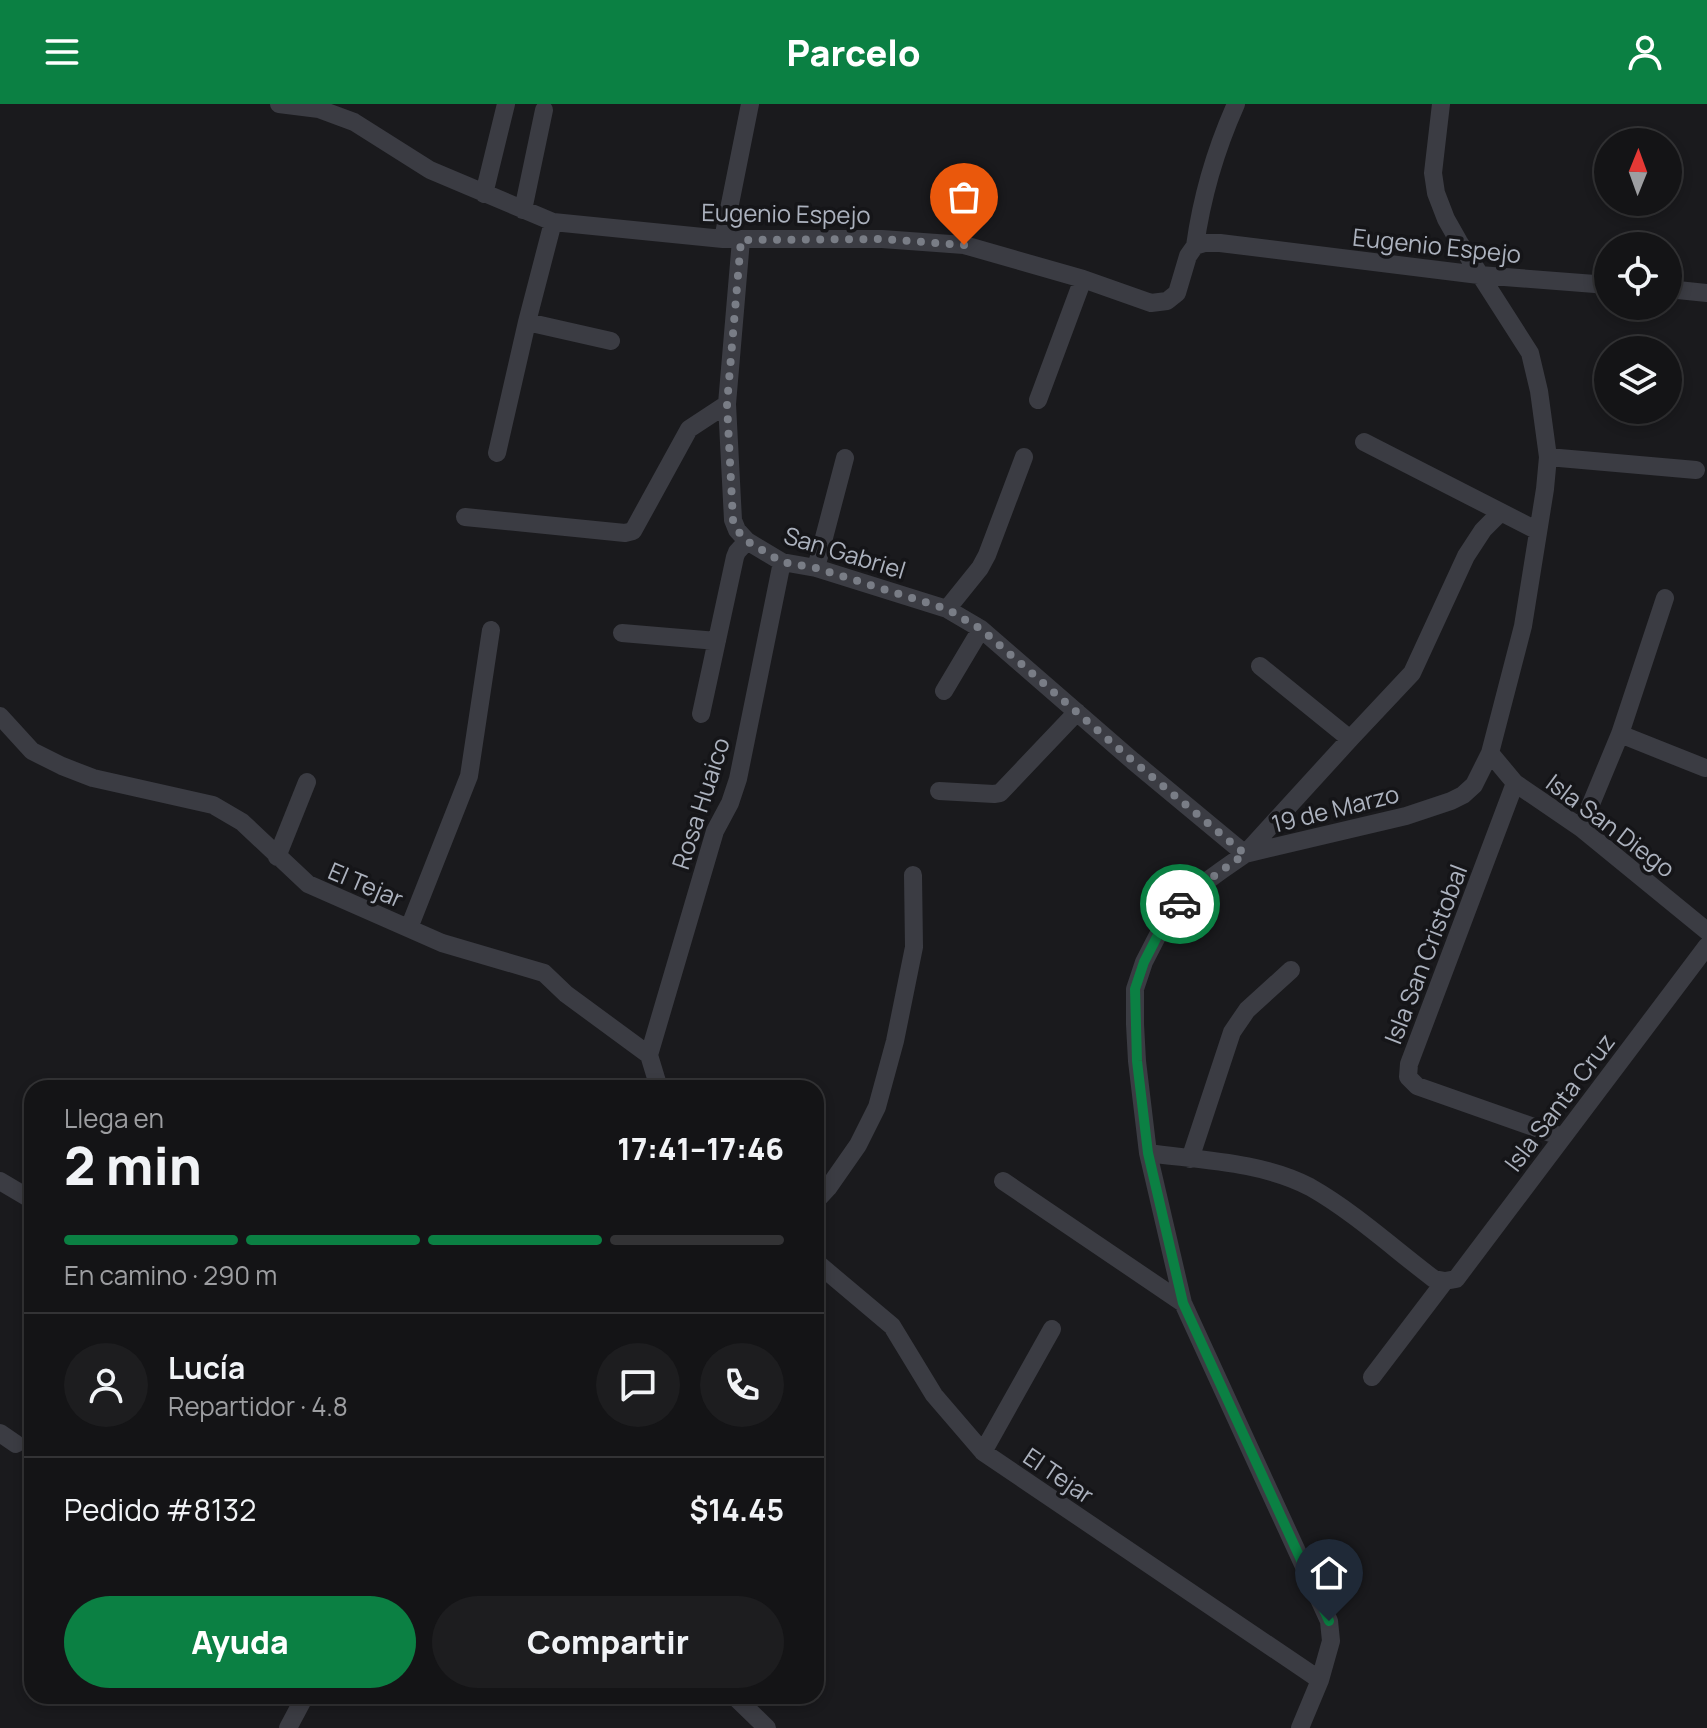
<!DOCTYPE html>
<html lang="es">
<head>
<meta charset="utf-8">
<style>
  :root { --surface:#141416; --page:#1d1d1f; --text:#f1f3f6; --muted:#9d9ea1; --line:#333335; --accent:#0b8043 }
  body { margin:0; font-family:Manrope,sans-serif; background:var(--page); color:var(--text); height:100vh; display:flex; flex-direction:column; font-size:30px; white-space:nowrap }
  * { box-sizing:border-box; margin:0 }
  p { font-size:26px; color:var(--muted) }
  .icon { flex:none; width:44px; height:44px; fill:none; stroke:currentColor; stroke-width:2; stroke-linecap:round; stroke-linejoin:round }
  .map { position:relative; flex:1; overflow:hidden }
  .side { position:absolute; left:24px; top:976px; width:800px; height:624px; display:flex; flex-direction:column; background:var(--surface); border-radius:24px; box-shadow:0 4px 12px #0003,0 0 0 2px var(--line) }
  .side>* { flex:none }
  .needle { width:52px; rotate:1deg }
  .controls { position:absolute; left:1594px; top:24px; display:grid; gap:16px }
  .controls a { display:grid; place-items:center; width:88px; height:88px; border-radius:50%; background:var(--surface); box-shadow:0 4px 12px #0003,0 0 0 2px var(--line); font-size:40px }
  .pin { position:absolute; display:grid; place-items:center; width:68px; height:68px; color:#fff; margin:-82px -34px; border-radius:50% 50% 50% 0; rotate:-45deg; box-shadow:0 0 8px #0007 }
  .pin .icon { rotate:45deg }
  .courier { position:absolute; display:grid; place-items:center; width:80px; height:80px; margin:-40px; border:6px solid #0b8043; border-radius:50%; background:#fff; color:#222; box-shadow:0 2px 10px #0007 }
  .headline em { font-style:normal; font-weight:800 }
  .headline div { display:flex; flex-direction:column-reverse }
  .headline { display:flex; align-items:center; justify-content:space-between; height:136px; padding:0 40px }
  h1 { font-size:52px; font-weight:800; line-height:60px }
  .bar { display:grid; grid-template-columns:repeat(4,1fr); gap:12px 8px; align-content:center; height:96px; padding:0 40px }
  .bar i { height:10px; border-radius:6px; background:var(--line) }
  .bar .current { background:var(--accent) }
  .bar p { grid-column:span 4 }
  .line { display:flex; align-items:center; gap:20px; padding:0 40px; border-top:2px solid var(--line) }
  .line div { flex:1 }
  .round { display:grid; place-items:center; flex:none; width:84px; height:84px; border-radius:42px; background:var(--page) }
  .action { display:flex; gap:16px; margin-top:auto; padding:16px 40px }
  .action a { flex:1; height:92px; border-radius:48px; background:var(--accent); color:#fff; font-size:32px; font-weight:800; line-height:92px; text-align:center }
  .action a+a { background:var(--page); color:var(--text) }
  header { display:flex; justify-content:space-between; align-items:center; height:104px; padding:0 40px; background:var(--accent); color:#fff; font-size:36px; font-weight:800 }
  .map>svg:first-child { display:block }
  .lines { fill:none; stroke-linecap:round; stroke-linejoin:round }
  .street { stroke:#3b3c43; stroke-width:18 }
  .done { stroke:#797d86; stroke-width:8; stroke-dasharray:0 14.4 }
  .route { stroke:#0b8043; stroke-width:10 }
  .labels { text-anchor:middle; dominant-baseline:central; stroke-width:7; stroke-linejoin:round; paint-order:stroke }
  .street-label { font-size:24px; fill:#acb2be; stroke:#151518 }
</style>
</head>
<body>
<header><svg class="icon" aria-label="menu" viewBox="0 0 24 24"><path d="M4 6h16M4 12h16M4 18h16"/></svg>Parcelo<svg class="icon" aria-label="person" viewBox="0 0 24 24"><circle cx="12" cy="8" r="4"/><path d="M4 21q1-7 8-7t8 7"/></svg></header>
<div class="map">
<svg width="1707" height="1624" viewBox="0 0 1707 1624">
  <rect width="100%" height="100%" fill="#1a1a1d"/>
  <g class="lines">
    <path class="street" d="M279 0 319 5 354 18 430 66 553 118 723 135H882L964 141 1083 175 1151 199 1167 197 1177 189 1188 152 1195 142 1205 139H1220L1479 171 1608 181
      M484 90 506 0
      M523 106 544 6
      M553 118 527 218 611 237
      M723 135 750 0
      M741 136 727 300 733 416 737 426 747 437 782 458 816 464 947 505 981 525 1133 657 1245 750 1350 635 1412 569 1466 452 1483 426 1501 408
      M1195 142C1202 91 1215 47 1236 0
      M1668 185 1707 189
      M1038 296 1083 175
      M1364 338 1538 427
      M497 349 527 218
      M1548 353 1696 366
      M465 413 625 429 633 427 689 325 727 300
      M816 464 845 354
      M947 505 980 464 987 451 1024 353
      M622 529 717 537
      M1260 562 1350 635
      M944 587 981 525
      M701 610 735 453 737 448 747 437
      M0 612 32 647 62 662 93 674 213 701 242 718 308 780 442 839 544 869 566 890 649 951 659 984
      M1620 630 1705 664
      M1490 649 1515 679 1581 724 1707 827
      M1515 679 1409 960 1408 973 1417 982 1562 1033
      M939 687 994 690 1000 689 1077 608
      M1581 724 1620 630 1665 494
      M277 753 307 678
      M409 824 469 672 491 526
      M649 951 715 727 730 699 738 675 782 458
      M1148 1049C1200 1056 1263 1058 1310 1083 1354 1108 1393 1144 1434 1175L1445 1177 1456 1175 1707 842
      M1190 1055 1232 928 1247 906 1291 866
      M0 1077 32 1096
      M1003 1077 1183 1199
      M816 1097 828 1084 858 1041 877 1003 895 937 914 843 913 771
      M816 1158 892 1222 934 1291 983 1348 1320 1576
      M1372 1273 1445 1177
      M0 1329 16 1340
      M983 1348 1052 1225
      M734 1592 767 1624
      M288 1624 305 1592
      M1300 1624 1320 1576 1331 1537 1329 1517 1183 1199 1148 1049 1137 957 1135 920V885L1144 858 1161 825 1179 801 1200 782 1222 766 1245 750 1406 712 1451 697 1463 691 1474 681 1490 649 1523 522 1545 385 1548 353 1539 287 1530 249 1459 138 1446 115 1436 89 1433 69 1441 0"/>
  </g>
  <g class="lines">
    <path class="done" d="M964 141 882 135 741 136 727 300 733 416 737 426 747 437 782 458 816 464 947 505 981 525 1133 657 1245 750 1200 782 1180 800"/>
    <path class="route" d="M1180 800 1161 825 1144 858 1135 885 1137 957 1148 1049 1183 1199 1329 1517"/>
  </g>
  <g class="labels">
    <g class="street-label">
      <text transform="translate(786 109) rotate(1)">Eugenio Espejo</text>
      <text transform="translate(1437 141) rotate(6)">Eugenio Espejo</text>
      <text transform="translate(845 448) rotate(17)">San Gabriel</text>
      <text transform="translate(700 699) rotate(-72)">Rosa Huaico</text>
      <text transform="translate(1335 704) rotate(-14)">19 de Marzo</text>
      <text transform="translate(1611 721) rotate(37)">Isla San Diego</text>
      <text transform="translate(366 780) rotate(23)">El Tejar</text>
      <text transform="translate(1425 850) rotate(-69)">Isla San Cristobal</text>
      <text transform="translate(1559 998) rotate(-53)">Isla Santa Cruz</text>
      <text transform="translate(1059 1371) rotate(34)">El Tejar</text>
    </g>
  </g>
</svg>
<div class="controls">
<a><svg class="needle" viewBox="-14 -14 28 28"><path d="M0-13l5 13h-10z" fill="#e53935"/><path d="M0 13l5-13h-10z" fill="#9d9ea1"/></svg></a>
<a><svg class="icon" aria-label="locate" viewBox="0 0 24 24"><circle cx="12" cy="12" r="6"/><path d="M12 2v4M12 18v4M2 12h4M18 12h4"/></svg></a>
<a><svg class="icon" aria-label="layers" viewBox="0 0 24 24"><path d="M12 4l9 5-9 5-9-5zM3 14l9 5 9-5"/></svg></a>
</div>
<div class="pin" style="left:964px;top:141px;background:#ea580c"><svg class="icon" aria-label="bag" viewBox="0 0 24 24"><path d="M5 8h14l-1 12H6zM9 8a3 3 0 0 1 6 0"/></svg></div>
<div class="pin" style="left:1329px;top:1517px;background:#1f2937"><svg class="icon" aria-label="home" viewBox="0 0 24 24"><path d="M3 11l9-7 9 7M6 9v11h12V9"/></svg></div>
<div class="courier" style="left:1180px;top:800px"><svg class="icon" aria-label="car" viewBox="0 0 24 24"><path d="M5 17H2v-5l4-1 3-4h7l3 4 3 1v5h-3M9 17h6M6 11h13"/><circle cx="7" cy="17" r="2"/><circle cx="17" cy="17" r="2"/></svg></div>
<section class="side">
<div class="headline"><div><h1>2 min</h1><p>Llega en</p></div><em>17:41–17:46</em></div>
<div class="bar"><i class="current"></i><i class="current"></i><i class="current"></i><i></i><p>En camino · 290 m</p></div>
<div class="line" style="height:144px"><a class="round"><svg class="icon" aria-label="person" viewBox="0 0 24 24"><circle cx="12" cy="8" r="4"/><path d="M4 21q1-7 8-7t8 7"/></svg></a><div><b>Lucía</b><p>Repartidor · 4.8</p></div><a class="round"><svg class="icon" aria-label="chat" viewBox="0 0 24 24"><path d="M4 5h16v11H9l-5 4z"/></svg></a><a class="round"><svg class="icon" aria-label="phone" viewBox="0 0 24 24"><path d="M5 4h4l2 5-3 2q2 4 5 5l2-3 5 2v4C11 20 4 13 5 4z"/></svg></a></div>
<div class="line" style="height:104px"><div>Pedido #8132</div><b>$14.45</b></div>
<div class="action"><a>Ayuda</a><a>Compartir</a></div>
</section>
</div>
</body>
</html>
